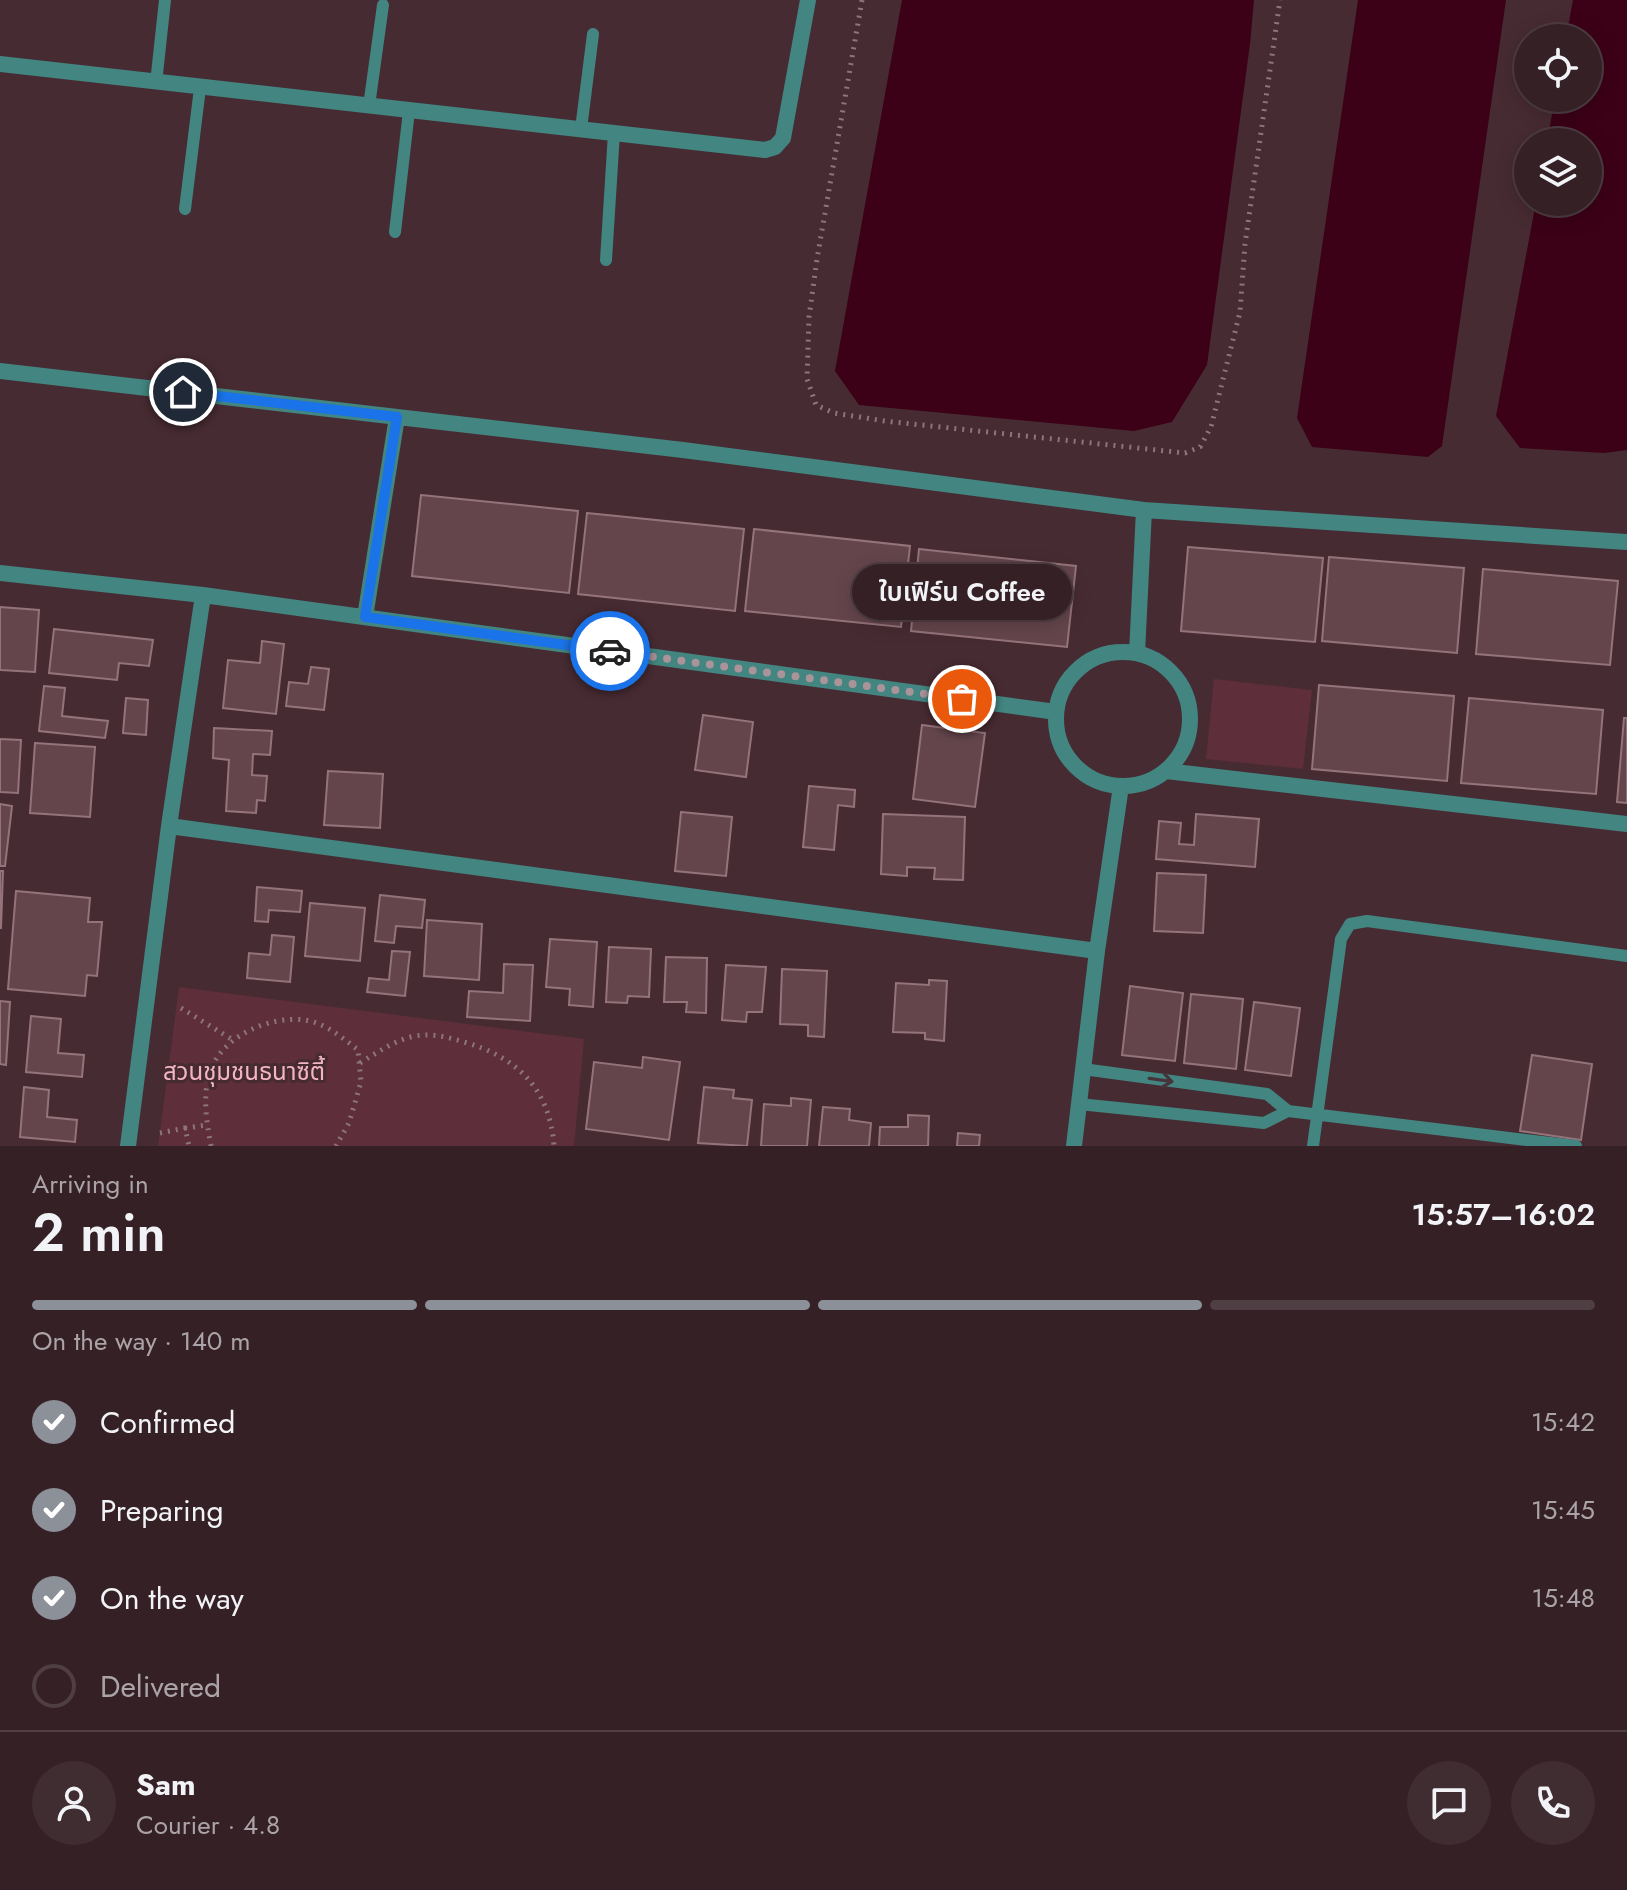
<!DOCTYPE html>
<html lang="en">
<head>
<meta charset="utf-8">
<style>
  :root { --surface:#352026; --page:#402d32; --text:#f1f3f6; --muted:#aaa3a7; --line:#4f3e43; --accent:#8c9099 }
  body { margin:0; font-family:Jost,"Noto Sans Thai",sans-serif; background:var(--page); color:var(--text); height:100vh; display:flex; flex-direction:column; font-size:30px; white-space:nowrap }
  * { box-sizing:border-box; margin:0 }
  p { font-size:26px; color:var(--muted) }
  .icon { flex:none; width:44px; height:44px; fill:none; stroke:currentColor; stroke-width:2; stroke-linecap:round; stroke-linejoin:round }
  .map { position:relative; height:1146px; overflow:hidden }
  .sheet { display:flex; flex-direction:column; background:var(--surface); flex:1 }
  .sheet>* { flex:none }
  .controls { position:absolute; left:1514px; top:24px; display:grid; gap:16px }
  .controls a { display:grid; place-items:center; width:88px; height:88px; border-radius:50%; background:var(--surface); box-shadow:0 4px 20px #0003,0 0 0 2px var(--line); font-size:40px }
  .pin { position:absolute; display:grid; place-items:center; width:68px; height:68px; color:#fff; margin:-34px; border:4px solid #fff; border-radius:50%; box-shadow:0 2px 8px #0007 }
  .courier { position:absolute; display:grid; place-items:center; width:80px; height:80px; margin:-40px; border:6px solid #1a73e8; border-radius:50%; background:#fff; color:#222; box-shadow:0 2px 10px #0007 }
  .bubble { position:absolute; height:56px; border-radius:28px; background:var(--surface); box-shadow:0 4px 20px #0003,0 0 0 2px var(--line); font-size:26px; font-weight:600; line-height:56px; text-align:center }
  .head em { font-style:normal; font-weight:600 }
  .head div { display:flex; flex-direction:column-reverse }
  .head { display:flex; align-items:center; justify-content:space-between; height:136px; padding:0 32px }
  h1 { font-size:52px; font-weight:600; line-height:60px }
  .bar { display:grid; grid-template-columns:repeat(4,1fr); gap:12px 8px; align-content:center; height:96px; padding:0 32px }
  .bar i { height:10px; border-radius:6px; background:var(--line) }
  .bar .selected { background:var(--accent) }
  .bar p { grid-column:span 4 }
  .line { display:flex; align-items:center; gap:20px; padding:0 32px; border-top:2px solid var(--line) }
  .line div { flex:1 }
  .round { display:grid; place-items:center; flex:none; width:84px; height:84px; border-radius:42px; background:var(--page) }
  ol { padding:0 32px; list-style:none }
  li { display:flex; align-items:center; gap:24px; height:88px }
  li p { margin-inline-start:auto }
  li .icon { padding:8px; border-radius:50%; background:var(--accent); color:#fff; stroke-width:4 }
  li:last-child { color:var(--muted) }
  li i { width:44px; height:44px; border:4px solid var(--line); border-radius:50% }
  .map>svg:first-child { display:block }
  .green { fill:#5e2e3b }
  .water { fill:#3c0017 }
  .building { fill:#64454c; stroke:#94737a; stroke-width:2 }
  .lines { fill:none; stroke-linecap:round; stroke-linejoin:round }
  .path { stroke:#8d757a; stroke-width:5; stroke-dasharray:2 6; stroke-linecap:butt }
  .service { stroke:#428581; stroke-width:12 }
  .minor { stroke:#428581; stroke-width:16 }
  .oneway { stroke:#46343a }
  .done { stroke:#aa9499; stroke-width:8; stroke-dasharray:0 14.4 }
  .route { stroke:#1a73e8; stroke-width:10 }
  .labels { text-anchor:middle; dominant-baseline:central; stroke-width:6; stroke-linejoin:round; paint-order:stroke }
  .park-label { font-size:24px; fill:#f3b5c3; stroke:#472b32 }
</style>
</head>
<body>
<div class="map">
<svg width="1627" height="1146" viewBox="0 0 1627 1146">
  <rect width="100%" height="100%" fill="#472b32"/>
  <path class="green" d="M1214 679 1312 690 1303 769 1206 759Z
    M179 987 584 1039 574 1146H158Z"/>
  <path class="water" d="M902 0H1254L1250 44 1207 365 1172 422 1134 431 859 405 835 371Z
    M1358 0H1506L1442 446 1428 457 1312 447 1297 418Z
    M1573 0H1627V450L1604 453 1520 448 1496 416 1536 202H1588V142H1547L1555 98H1588V38H1566Z"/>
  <path class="building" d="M421 495 578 511 569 593 412 576Z
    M587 513 744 529 735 611 578 594Z
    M754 529 910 546 901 627 745 611Z
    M1188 547 1323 558 1315 642 1181 631Z
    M919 549 1076 566 1067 647 911 631Z
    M1329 557 1464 568 1457 653 1322 641Z
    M1483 569 1618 581 1610 665 1476 654Z
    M0 607 39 610 35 672 0 670Z
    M54 629 153 640 149 666 119 663 117 680 49 673Z
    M262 641 284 644 276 714 223 708 228 660 260 663Z
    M311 667 329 669 324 710 286 706 289 682 308 684Z
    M1319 685 1454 696 1447 781 1312 769Z
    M44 686 65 688 62 716 108 721 105 738 39 731Z
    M126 698 148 700 146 735 123 733Z
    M1469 698 1603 710 1596 794 1461 783Z
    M703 715 753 722 746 777 695 770Z
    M1624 718H1627V803L1617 802Z
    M922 725 985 733 975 807 913 799Z
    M214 728 272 731 270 755 253 754 252 775 267 776 265 801 257 800 256 813 226 811 229 760 213 758Z
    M0 739 21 740 18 793 0 792Z
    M35 743 95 747 90 817 30 813Z
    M328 771 383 774 380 828 324 825Z
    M809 786 855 790 854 807 838 805 834 850 803 847Z
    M0 804 12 806 5 866H0Z
    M681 812 732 817 726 876 675 871Z
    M883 814 965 817 963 880 934 879 935 868 907 867V876L881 874Z
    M1196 814 1259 819 1255 867 1156 859 1159 821 1181 823 1179 844 1194 845Z
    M0 871H3L1 928H0Z
    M1157 873 1206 875 1203 933 1154 931Z
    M257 887 302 891 300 912 269 910 268 922 255 921Z
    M16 891 90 898 88 922H102L97 976 87 975 85 996 8 989Z
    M380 895 425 900 422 928 396 926 394 943 375 941Z
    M310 903 365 908 360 961 305 956Z
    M427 920 482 924 479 980 424 976Z
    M272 935 294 937 290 982 247 978 249 953 270 955Z
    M550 939 597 942 593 1007 569 1005 570 989 546 987Z
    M609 947 651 949 649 997 628 996 627 1003 606 1002Z
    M392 951 410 952 405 996 367 992 369 978 389 980Z
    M666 957 707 958 706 1013 686 1012 687 1002H664Z
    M504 964 533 965 530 1021 467 1017 469 991 503 993Z
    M726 965 766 967 762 1012H747L746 1022 722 1020Z
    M782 969 827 971 824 1037 808 1036V1025L780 1024Z
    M929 980 947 981 944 1041 925 1039V1033L893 1032 896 983 929 985Z
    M1130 986 1183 993 1175 1061 1122 1055Z
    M1191 994 1243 999 1236 1069 1184 1063Z
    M0 1001 10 1002 6 1065 0 1064Z
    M1254 1002 1300 1008 1291 1076 1245 1070Z
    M31 1016 61 1019 58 1053 84 1055 82 1077 26 1072Z
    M1532 1055 1592 1064 1581 1140 1520 1131Z
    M643 1057 680 1062 669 1140 586 1129 594 1062 642 1068Z
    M24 1087 49 1090 47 1117 77 1120 75 1142 20 1137Z
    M704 1087 734 1090 733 1098 752 1100 747 1146 698 1143Z
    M791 1098 811 1100 807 1146H761L764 1104 791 1106Z
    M823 1107 850 1109 849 1120 871 1123 869 1146H819Z
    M908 1115 929 1116 928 1146H879L880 1127H908Z
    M958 1133 980 1135 979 1146H957Z"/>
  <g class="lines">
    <path class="path" d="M862 0 817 259 809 317 807 379 816 405 834 413 884 421 1185 453 1200 447 1211 427 1240 312 1245 244 1280 0
      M181 1008 233 1040
      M360 1063C378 1052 395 1040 415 1036 433 1033 447 1037 464 1042 517 1057 550 1089 554 1146
      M185 1128 207 1125
      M160 1133 185 1128 189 1146
      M211 1146C207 1124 203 1101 208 1079 216 1039 267 1015 305 1020 325 1023 343 1038 358 1050L361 1082 349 1123 336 1146"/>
    <path class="service" d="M156 83 165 0
      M369 106 383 5
      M581 129 593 34
      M185 209 200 88
      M395 232 409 111
      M606 260 614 133
      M1083 1069 1267 1094 1288 1111 1576 1146
      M1079 1104 1264 1123 1288 1111
      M1313 1146 1341 939 1350 924 1367 921 1627 956"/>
    <path class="minor" d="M0 64 765 150 775 147 783 138 808 0
      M0 371 683 450 1144 510 1137 653
      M1144 510 1627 542
      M0 573 203 595 1056 712
      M365 617 397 417
      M1056 719a67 67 0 1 1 134 0a67 67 0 1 1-134 0Z
      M1166 771 1627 824
      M169 826 1097 951
      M128 1146 169 826 203 595
      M1074 1146 1097 951 1121 786"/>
  </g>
  <defs><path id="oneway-shaft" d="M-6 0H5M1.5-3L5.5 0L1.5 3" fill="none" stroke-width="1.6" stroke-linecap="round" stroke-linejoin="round" transform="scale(2)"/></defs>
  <use class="oneway" href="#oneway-shaft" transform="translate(1161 1080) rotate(8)"/>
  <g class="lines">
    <path class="done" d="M610 651 962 699"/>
    <path class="route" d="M183 392 397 417 365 617 610 651"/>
  </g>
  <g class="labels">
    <g class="park-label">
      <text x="244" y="1071">สวนชุมชนธนาซิตี้</text>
    </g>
  </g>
</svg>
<div class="controls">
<a><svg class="icon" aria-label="locate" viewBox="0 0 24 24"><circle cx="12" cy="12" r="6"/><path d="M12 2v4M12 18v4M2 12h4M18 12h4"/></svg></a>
<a><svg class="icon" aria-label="layers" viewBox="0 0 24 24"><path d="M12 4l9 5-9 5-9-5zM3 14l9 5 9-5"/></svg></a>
</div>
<div class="pin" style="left:962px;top:699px;background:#ea580c"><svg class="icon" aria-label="bag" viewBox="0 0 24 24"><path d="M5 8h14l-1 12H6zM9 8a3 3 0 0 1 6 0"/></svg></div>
<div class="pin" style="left:183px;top:392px;background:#1f2937"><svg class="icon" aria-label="home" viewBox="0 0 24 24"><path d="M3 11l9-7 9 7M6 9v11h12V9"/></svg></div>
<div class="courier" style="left:610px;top:651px"><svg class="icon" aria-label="car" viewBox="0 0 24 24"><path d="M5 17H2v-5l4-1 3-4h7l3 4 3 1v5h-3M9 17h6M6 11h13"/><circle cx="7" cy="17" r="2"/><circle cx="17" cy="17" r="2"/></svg></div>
<div class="bubble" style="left:852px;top:564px;width:220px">ใบเฟิร์น Coffee</div>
</div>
<section class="sheet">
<div class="head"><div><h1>2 min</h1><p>Arriving in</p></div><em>15:57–16:02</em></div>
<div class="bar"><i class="selected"></i><i class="selected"></i><i class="selected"></i><i></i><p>On the way · 140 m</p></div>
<ol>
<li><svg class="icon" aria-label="check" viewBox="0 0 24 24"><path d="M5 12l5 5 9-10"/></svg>Confirmed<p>15:42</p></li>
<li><svg class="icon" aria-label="check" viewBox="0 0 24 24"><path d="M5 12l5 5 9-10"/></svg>Preparing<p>15:45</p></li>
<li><svg class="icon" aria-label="check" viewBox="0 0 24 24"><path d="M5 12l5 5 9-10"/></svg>On the way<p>15:48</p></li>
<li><i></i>Delivered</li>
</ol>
<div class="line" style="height:144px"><a class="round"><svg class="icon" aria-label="person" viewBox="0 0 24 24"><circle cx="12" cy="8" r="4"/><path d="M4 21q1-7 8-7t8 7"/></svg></a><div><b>Sam</b><p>Courier · 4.8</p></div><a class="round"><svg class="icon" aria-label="chat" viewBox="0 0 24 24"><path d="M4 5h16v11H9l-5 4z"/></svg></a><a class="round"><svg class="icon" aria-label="phone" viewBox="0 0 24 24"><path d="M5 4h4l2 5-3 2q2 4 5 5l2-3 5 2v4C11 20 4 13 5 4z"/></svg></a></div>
</section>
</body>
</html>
